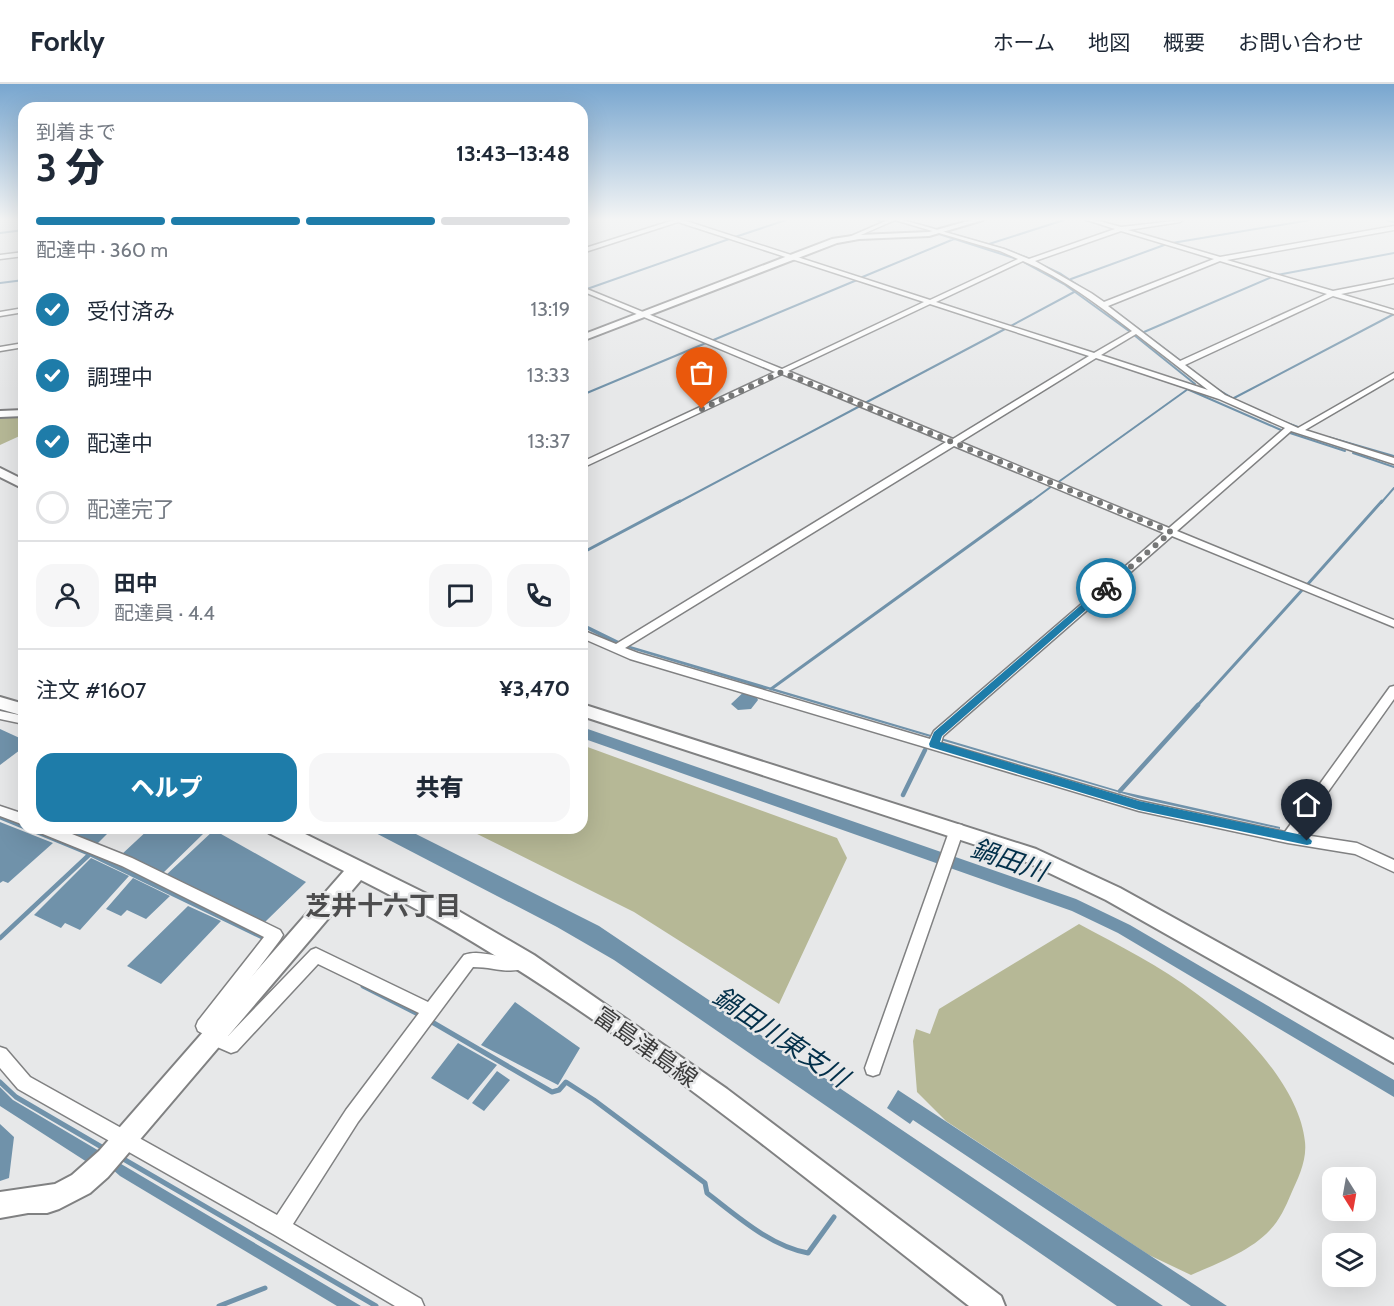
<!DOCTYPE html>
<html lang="ja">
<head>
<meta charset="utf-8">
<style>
  :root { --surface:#fff; --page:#f6f6f7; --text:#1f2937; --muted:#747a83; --line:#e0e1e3; --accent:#1e7ca9 }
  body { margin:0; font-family:Cabin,"Noto Sans JP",sans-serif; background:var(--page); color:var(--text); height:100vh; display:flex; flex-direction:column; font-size:22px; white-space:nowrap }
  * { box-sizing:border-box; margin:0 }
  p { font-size:20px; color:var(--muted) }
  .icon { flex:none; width:33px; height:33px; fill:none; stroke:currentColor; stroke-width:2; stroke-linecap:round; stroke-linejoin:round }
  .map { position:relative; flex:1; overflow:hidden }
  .sheet { position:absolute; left:18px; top:18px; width:570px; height:732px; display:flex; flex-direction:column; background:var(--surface); border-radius:18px; box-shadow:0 6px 24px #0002 }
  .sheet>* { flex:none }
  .needle { width:39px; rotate:169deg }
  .controls { position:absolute; left:1322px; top:1083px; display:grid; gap:12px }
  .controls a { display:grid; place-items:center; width:54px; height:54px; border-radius:12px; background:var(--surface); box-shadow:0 6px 24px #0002; font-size:30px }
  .pin { position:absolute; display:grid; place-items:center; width:51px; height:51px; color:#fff; margin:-62px -26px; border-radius:50% 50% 50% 0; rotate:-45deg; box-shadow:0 0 6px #0007 }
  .pin .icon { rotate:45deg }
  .courier { position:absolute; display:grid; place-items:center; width:60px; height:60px; margin:-30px; border:4px solid #1e7ca9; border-radius:50%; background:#fff; color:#222; box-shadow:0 2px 8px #0007 }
  .head em { font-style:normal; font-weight:800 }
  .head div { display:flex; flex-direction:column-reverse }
  .head { display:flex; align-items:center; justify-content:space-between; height:102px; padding:0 18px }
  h1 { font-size:39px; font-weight:800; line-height:45px }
  .bar { display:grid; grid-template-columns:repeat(4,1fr); gap:9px 6px; align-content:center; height:72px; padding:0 18px }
  .bar i { height:8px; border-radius:4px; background:var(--line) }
  .bar .selected { background:var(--accent) }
  .bar p { grid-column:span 4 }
  .line { display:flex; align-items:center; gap:15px; padding:0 18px; border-top:2px solid var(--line) }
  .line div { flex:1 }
  .round { display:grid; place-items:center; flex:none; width:63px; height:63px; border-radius:18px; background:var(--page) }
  ol { padding:0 18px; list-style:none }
  li { display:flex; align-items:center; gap:18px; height:66px }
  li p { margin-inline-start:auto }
  li .icon { padding:6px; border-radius:50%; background:var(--accent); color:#fff; stroke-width:4 }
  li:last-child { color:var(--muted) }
  li i { width:33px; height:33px; border:3px solid var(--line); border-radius:50% }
  .button { display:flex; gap:12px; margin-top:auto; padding:12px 18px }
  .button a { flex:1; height:69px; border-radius:18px; background:var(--accent); color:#fff; font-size:24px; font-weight:800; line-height:69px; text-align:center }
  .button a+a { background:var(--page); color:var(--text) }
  header { display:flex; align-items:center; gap:36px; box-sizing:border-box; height:84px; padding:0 30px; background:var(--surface); border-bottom:2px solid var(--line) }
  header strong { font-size:28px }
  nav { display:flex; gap:33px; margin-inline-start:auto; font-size:21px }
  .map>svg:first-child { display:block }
  .green { fill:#b6b896 }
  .water { fill:#7092aa }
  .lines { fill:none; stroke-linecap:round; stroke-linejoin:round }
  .stream-far3 { stroke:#7092aa; stroke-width:2 }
  .stream-far2 { stroke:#7092aa; stroke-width:3 }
  .stream-far1 { stroke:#7092aa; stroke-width:4.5 }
  .stream { stroke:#7092aa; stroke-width:5 }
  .street-casing { stroke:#808182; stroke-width:3 }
  .secondary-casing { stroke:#808182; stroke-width:4 }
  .street { fill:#fff; fill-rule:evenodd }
  .secondary { fill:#fff; fill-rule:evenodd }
  .route { fill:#1e7ca9 }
  .done { stroke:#777878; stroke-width:6; stroke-dasharray:0 10.8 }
  .labels { text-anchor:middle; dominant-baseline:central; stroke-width:5; stroke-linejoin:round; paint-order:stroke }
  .near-street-label { font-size:24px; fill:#3b3b3b; stroke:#e7e8e9 }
  .near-water-label { font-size:26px; font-style:italic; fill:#03304a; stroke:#e7e8e9 }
  .near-neighbourhood-label { font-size:26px; font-weight:bold; fill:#4d4d4e; stroke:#e7e8e9 }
</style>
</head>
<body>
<header>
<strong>Forkly</strong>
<nav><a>ホーム</a><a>地図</a><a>概要</a><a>お問い合わせ</a></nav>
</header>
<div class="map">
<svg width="1394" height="1222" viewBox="0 0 1394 1222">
  <rect width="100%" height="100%" fill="#e7e8e9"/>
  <path class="green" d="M24 331V350L0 361V332Z
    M582 661 837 754 847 774 779 920 634 828 465 744H582Z
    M1079 840C1120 862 1160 882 1197 910 1239 941 1300 1003 1305 1058 1307 1077 1298 1094 1291 1110 1286 1122 1279 1137 1270 1146 1251 1167 1216 1180 1191 1191L1149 1171 946 1037 917 1008 913 957 916 945 930 950 939 925Z"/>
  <path class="water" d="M582 539 627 561 1120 707 1280 743V745L1138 714 767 605H758L756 612 758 616 751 625 738 626 731 620 749 603 748 600 618 561 582 543Z
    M582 643 1076 815 1130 841 1394 996V1013L1118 849 1072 827 582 654Z
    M0 645 24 656V663L0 681Z
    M0 738 53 759 8 799 3 797 0 799Z
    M61 744H113L96 761Z
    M150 744H191L203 750 162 790 121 771Z
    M366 744H404L599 842 1163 1222H1117L614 876 557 843Z
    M214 746 306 798 265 838 165 792Z
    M91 774 129 792 80 846 65 839 61 844 34 831Z
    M133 794 170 812 146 835 127 826 121 832 106 825Z
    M188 822 221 837 161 900 127 882Z
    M515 918 580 964 558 1001 481 961Z
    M458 959 497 981 468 1016 431 994Z
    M497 987 510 996 484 1027 472 1019Z
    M0 1003 13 1016 361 1222H337L120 1092 112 1085 87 1078 0 1022Z
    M898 1006 1227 1222H1191L913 1036 910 1040 887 1024Z
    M0 1040 14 1053 9 1094 0 1097Z"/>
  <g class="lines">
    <path class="stream-far3" d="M876 136 884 138
      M904 136 939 146
      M1085 136 1096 139
      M1386 136 1394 138
      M888 139 895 137 910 140
      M945 148 1005 165 1030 175
      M0 149 24 146
      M939 150 1017 175
      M735 153 786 136
      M1172 159 1310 136
      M989 160 1064 136
      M1022 177 1064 200 1129 247
      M1034 177 1061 190 1102 217
      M1277 191 1394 169
      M860 194 954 155
      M1071 195 1167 160
      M0 199 24 196
      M587 205 732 154
      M1107 221 1182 278
      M1009 243 1076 207
      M1144 248 1272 193
      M1134 251 1195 300 1191 303
      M711 257 857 196
      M1185 281 1195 288
      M1212 302 1234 315
      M1187 305 1281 346
      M582 311 706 259
      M1234 314 1394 230
      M865 319 1005 245
      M1279 336 1298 343
      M1290 349 1345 367
      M1328 353 1394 372
      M1353 369 1394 383
      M1057 399 1188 305
      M677 419 860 322
      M1029 419 1052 402
      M1381 419 1394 404"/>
    <path class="stream-far2" d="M582 469 680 417
      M1307 501 1382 417
      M771 605 1031 417
      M1196 623 1303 505"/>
    <path class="stream-far1" d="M1120 707 1198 621
      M903 711 925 666
      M0 733 24 743
      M90 770 264 854
      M0 854 90 770 27 744"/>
    <path class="stream" d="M363 902 418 930
      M432 938 552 1008 559 1006 566 998 594 1016 705 1099 707 1109C737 1132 770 1162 808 1169L834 1133
      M0 998 16 1013 105 1065
      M120 1073 376 1222
      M219 1222 265 1204"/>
    <g class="street-casing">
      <path id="street" d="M674 136H683L930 216 1018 175 1000 167 895 136H903L1004 165 1029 175 1115 145 1087 136H1095L1121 143 1183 136 1180 138 1128 146 1220 173 1394 142V146L1227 176 1333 207 1394 195V199L1341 210 1394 226V230L1333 212 1185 281 1225 311 1298 344 1394 289V294L1305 346 1394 374V380L1291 347 1177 447 1394 536V543L1172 452 943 652 941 659 1139 717 1285 748 1390 603 1394 602V615L1298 750 1357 759 1394 776V788L1355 770 1288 759 1139 727 630 575 582 554V546L616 560 946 358 782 290 582 384V378L775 288 582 207V203L782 285 924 218 678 138 582 169V165ZM1121 147 1214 175 1104 218 1091 209 1035 177ZM1023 177C1063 194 1097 220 1132 247L1094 269 936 218ZM1220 177 1327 210 1180 277 1108 222ZM930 220 1089 272 953 355 788 287ZM1136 250 1208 306 1101 271ZM1096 274 1219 315 1285 344 1169 444 960 358ZM954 362 1164 449 934 647 930 655 638 569 625 564Z
        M888 136H895L854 154 849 153Z
        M24 168V172L0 175V171Z
        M24 224V228L0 232V228Z
        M24 259V263L0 267V263Z
        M0 627 24 632V640L0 635Z
        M0 722 24 730V741L0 732Z
        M957 740 962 741 964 745 881 984 879 990 873 992 867 990 865 984 950 745 952 741Z
        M36 744H57L132 774 280 846 283 851 280 856 216 940 224 944 225 951 228 952 311 866 316 864 428 918 464 871C484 864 504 879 525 871L530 873 533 878 530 883C508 891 495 883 473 883L358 1038 293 1140 421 1215 424 1222H395L273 1150 18 1005 0 984V963L6 965 30 993 277 1131 346 1026 419 929 318 880 237 967 231 969 208 959 207 952 198 947 196 942 198 937 264 853 122 782 38 748Z"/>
    </g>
    <g class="secondary-casing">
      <path id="secondary" d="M972 136H983L929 152 859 155 837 159 582 257V251L832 155 859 151 929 148Z
        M24 326V332L0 333V327Z
        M0 384 24 396V405L0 393Z
        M0 613 24 620V632L0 625Z
        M582 620 1036 765 1120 804 1394 956V979L1106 816 1022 776 582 632Z
        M267 744H293L443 818 534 871 727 1005 1001 1212 1005 1222H969C775 1071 581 907 361 796L108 1093 90 1109 59 1125 47 1129H28L0 1134V1108L55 1100 72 1091 99 1067 344 787 269 749Z"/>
    </g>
    <use href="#street" class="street"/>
    <use href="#secondary" class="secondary"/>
  </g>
  <linearGradient id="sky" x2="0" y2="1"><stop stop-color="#78a6cf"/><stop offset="0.44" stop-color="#f4f5f5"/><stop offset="1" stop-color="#f4f5f5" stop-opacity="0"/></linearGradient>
  <rect width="1394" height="307" fill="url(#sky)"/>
  <path class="route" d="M1103 502 1111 504 942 652 940 658 1139 717 1307 752 1312 757 1311 760 1307 761 1139 726 930 663 929 660 934 648Z"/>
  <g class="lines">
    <path class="done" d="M702 325 782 288 1171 448 1106 504"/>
  </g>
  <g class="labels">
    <g class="near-street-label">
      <text transform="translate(646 963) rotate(35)">富島津島線</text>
    </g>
    <g class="near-water-label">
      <text transform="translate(1009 776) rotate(19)">鍋田川</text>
      <text transform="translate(781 953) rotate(34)">鍋田川東支川</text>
    </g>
    <g class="near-neighbourhood-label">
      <text x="383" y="822">芝井十六丁目</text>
    </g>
  </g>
</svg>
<div class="controls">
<a><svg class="needle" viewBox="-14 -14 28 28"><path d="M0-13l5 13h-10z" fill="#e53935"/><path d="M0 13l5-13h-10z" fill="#747a83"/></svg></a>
<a><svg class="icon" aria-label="layers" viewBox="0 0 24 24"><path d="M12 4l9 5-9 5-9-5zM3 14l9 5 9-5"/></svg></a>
</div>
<div class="pin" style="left:702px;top:325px;background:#ea580c"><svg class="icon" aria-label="bag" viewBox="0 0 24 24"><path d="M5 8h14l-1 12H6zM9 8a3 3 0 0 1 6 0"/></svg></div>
<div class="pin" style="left:1307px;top:757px;background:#1f2937"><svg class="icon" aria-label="home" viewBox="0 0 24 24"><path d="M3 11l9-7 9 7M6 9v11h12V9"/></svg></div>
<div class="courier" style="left:1106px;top:504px"><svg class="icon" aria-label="bike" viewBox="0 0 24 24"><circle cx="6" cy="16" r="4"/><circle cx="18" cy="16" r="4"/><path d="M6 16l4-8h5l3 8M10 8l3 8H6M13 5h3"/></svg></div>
<section class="sheet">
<div class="head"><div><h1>3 分</h1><p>到着まで</p></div><em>13:43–13:48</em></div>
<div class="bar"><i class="selected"></i><i class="selected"></i><i class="selected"></i><i></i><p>配達中 · 360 m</p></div>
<ol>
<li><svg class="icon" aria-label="check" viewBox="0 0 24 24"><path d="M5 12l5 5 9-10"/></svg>受付済み<p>13:19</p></li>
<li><svg class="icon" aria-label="check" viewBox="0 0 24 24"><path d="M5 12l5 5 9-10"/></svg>調理中<p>13:33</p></li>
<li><svg class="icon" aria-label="check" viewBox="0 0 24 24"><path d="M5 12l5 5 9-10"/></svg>配達中<p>13:37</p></li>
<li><i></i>配達完了</li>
</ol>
<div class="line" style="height:108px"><a class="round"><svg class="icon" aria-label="person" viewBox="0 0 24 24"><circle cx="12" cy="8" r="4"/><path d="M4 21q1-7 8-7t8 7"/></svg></a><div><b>田中</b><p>配達員 · 4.4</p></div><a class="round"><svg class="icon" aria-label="chat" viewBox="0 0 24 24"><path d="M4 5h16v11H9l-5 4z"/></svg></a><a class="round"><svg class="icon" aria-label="phone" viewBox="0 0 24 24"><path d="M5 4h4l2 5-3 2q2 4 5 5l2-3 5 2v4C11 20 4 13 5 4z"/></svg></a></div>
<div class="line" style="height:78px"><div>注文 #1607</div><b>¥3,470</b></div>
<div class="button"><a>ヘルプ</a><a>共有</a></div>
</section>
</div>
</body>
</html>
